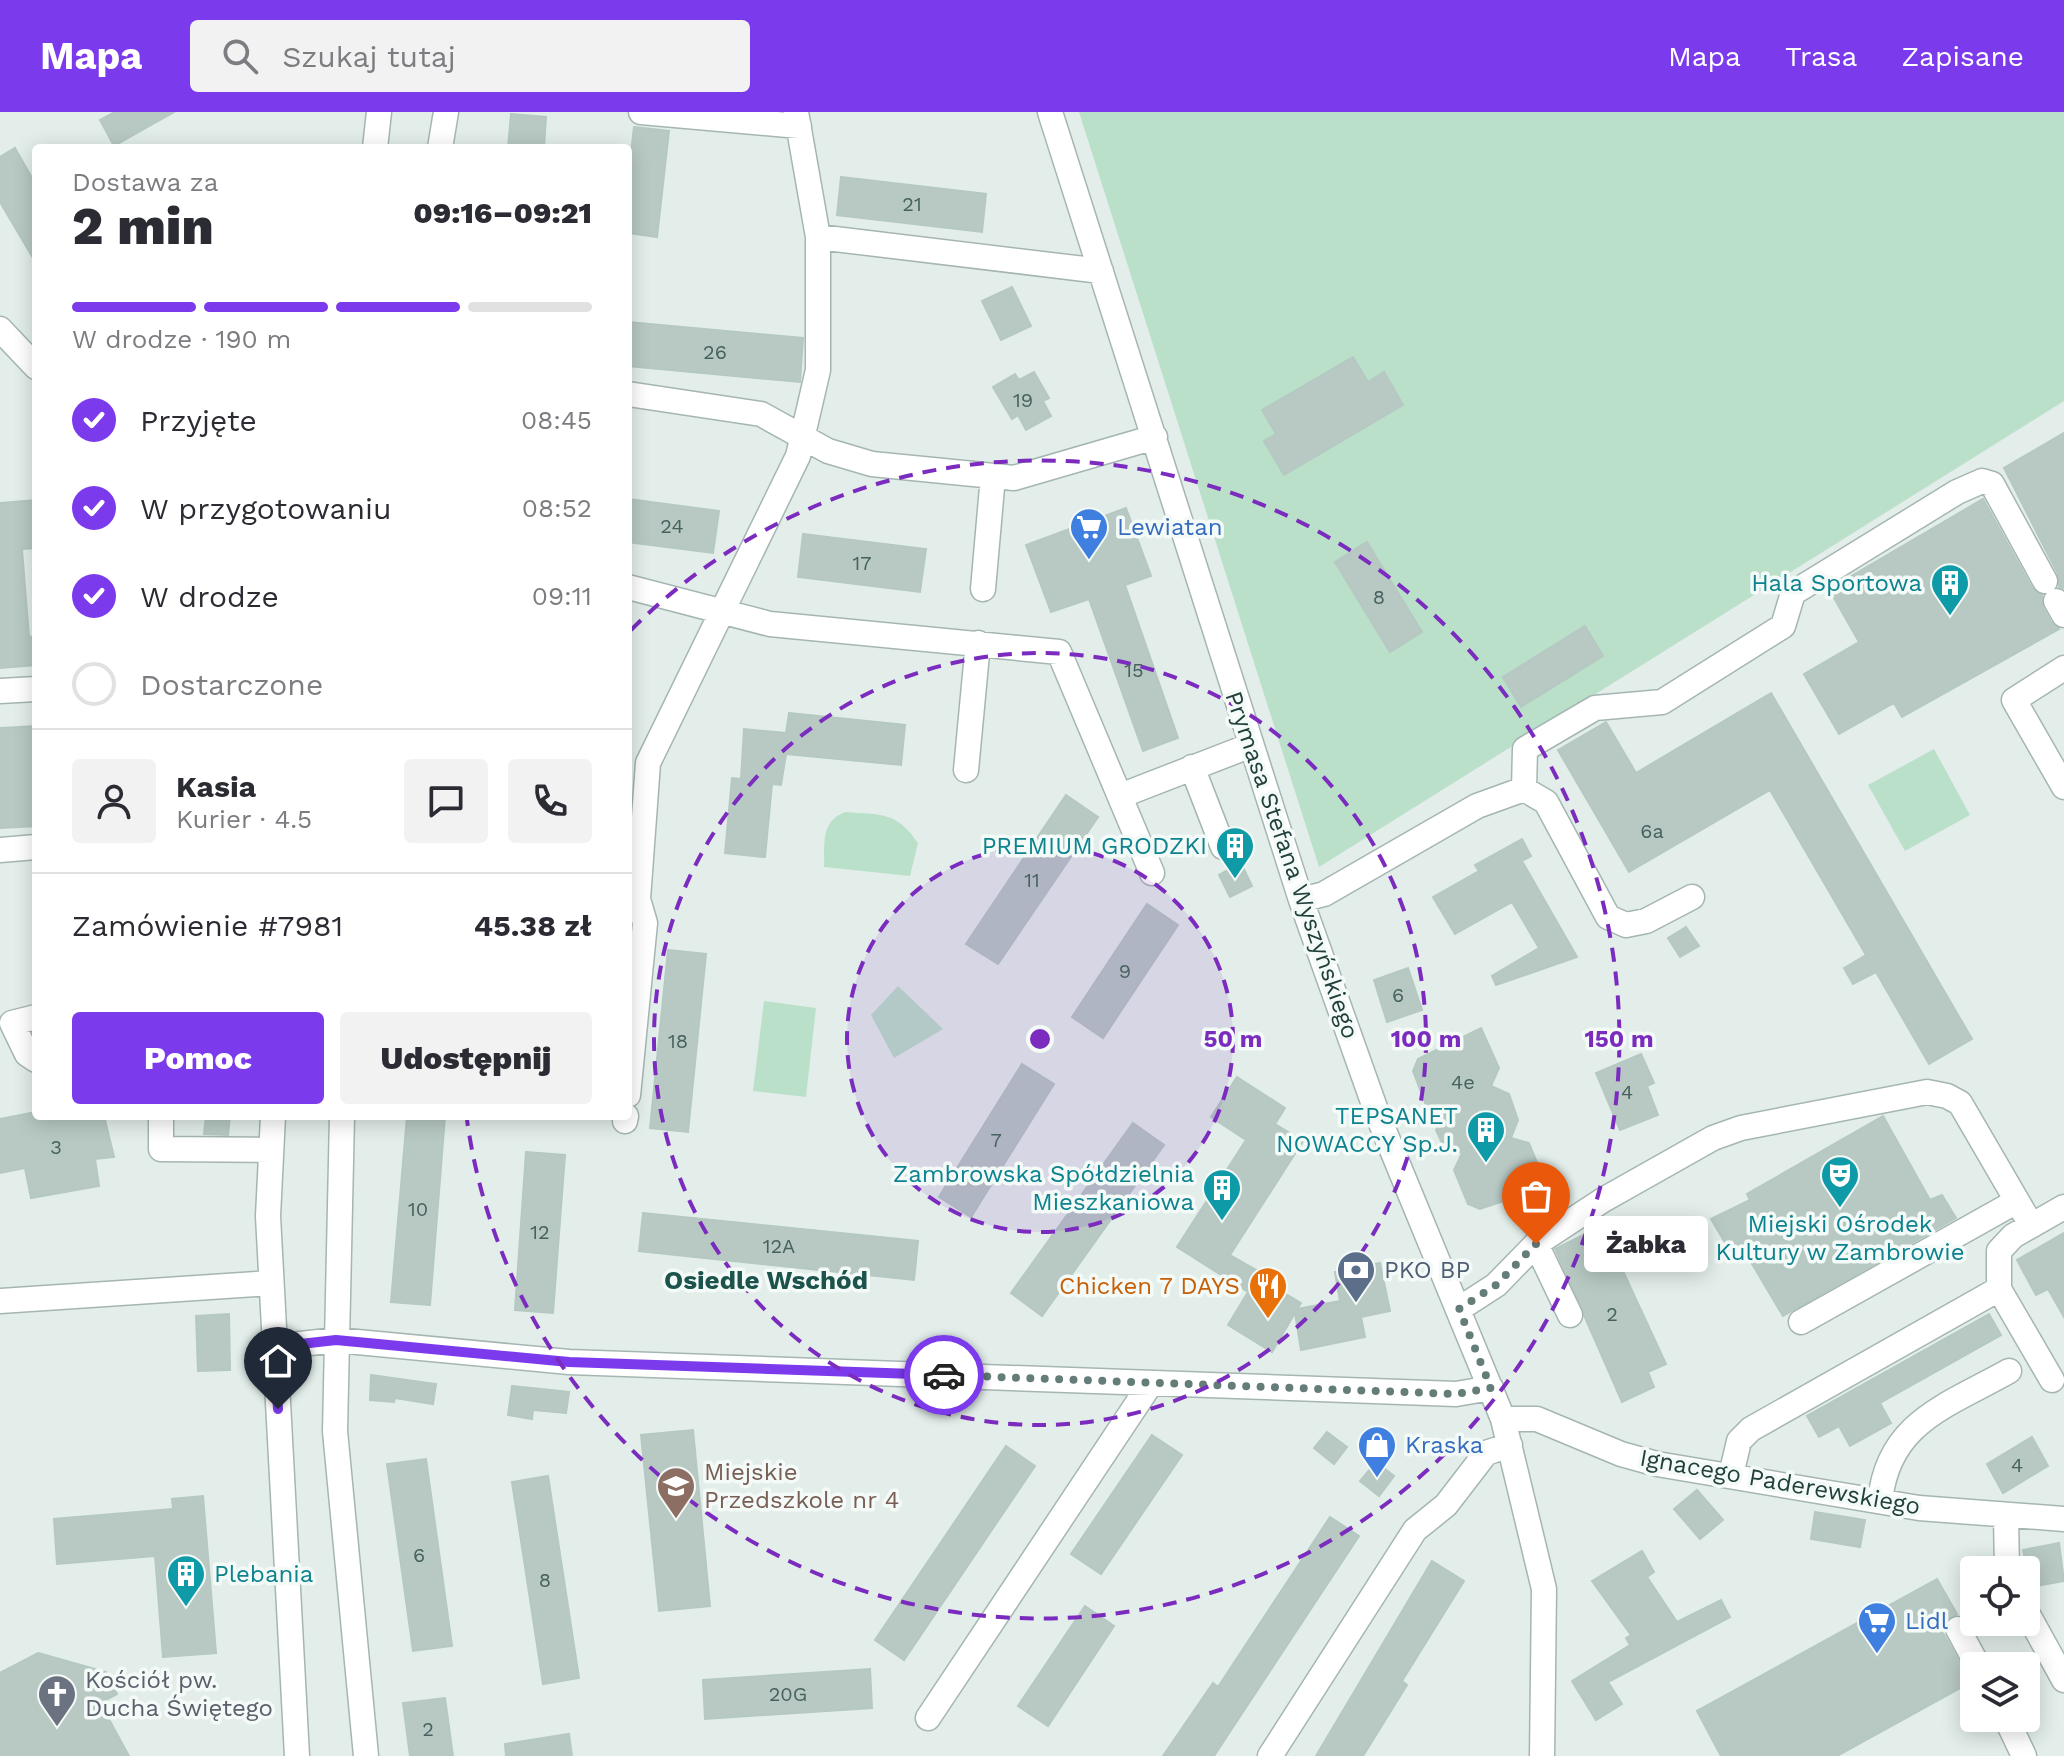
<!DOCTYPE html>
<html lang="pl">
<head>
<meta charset="utf-8">
<style>
  :root { --surface:#fff; --page:#f2f2f3; --text:#2b2b33; --muted:#7c7c81; --line:#e1e1e2; --accent:#7c3aed }
  body { margin:0; font-family:"Work Sans",sans-serif; background:var(--page); color:var(--text); height:100vh; display:flex; flex-direction:column; font-size:30px; white-space:nowrap }
  * { box-sizing:border-box; margin:0 }
  p { font-size:26px; color:var(--muted) }
  .icon { flex:none; width:44px; height:44px; fill:none; stroke:currentColor; stroke-width:2; stroke-linecap:round; stroke-linejoin:round }
  .map { position:relative; flex:1; overflow:hidden }
  .sheet { position:absolute; left:32px; top:32px; width:600px; height:976px; display:flex; flex-direction:column; background:var(--surface); border-radius:8px; box-shadow:0 4px 20px #0003 }
  .sheet>* { flex:none }
  .fabs { position:absolute; left:1960px; top:1444px; display:grid; gap:16px }
  .fabs a { display:grid; place-items:center; width:80px; height:80px; border-radius:8px; background:var(--surface); box-shadow:0 4px 20px #0003; font-size:40px }
  .pin { position:absolute; display:grid; place-items:center; width:68px; height:68px; color:#fff; margin:-82px -34px; border-radius:50% 50% 50% 0; rotate:-45deg; box-shadow:0 0 8px #0007 }
  .pin .icon { rotate:45deg }
  .courier { position:absolute; display:grid; place-items:center; width:80px; height:80px; margin:-40px; border:6px solid #7c3aed; border-radius:50%; background:#fff; color:#222; box-shadow:0 2px 10px #0007 }
  .bubble { position:absolute; height:56px; border-radius:8px; background:var(--surface); box-shadow:0 4px 20px #0003; font-size:26px; font-weight:800; line-height:56px; text-align:center }
  .overview em { font-style:normal; font-weight:800 }
  .overview div { display:flex; flex-direction:column-reverse }
  .overview { display:flex; align-items:center; justify-content:space-between; height:136px; padding:0 40px }
  h1 { font-size:52px; font-weight:800; line-height:60px }
  .bar { display:grid; grid-template-columns:repeat(4,1fr); gap:12px 8px; align-content:center; height:96px; padding:0 40px }
  .bar i { height:10px; border-radius:6px; background:var(--line) }
  .bar .active { background:var(--accent) }
  .bar p { grid-column:span 4 }
  .line { display:flex; align-items:center; gap:20px; padding:0 40px; border-top:2px solid var(--line) }
  .line div { flex:1 }
  .round { display:grid; place-items:center; flex:none; width:84px; height:84px; border-radius:8px; background:var(--page) }
  ol { padding:0 40px; list-style:none }
  li { display:flex; align-items:center; gap:24px; height:88px }
  li p { margin-inline-start:auto }
  li .icon { padding:8px; border-radius:50%; background:var(--accent); color:#fff; stroke-width:4 }
  li:last-child { color:var(--muted) }
  li i { width:44px; height:44px; border:4px solid var(--line); border-radius:50% }
  .action { display:flex; gap:16px; margin-top:auto; padding:16px 40px }
  .action a { flex:1; height:92px; border-radius:8px; background:var(--accent); color:#fff; font-size:32px; font-weight:800; line-height:92px; text-align:center }
  .action a+a { background:var(--page); color:var(--text) }
  header { display:flex; align-items:center; gap:48px; box-sizing:border-box; height:112px; padding:0 40px; background:var(--accent); color:#fff }
  header strong { font-size:38px }
  nav { display:flex; gap:44px; margin-inline-start:auto; font-size:28px }
  .search { width:560px; height:72px; background:var(--page); display:flex; align-items:center; gap:20px; box-sizing:border-box; padding:0 28px; border-radius:8px; color:var(--muted); font-size:30px }
  .map>svg:first-child { display:block }
  .green { fill:#bae0ca }
  .building { fill:#b8c9c4; stroke:#b5c8c2; stroke-width:2 }
  .lines { fill:none; stroke-linecap:round; stroke-linejoin:round }
  .minor-casing { stroke:#a5b6b2; stroke-width:27 }
  .minor { stroke:#fff; stroke-width:24 }
  .done { stroke:#657d79; stroke-width:8; stroke-dasharray:0 14.4 }
  .route { stroke:#7c3aed; stroke-width:10 }
  .ring { fill:none; stroke:#7b2cbf; stroke-width:4; stroke-dasharray:14 10 }
  .labels { text-anchor:middle; dominant-baseline:central; stroke-width:7; stroke-linejoin:round; paint-order:stroke }
  .number-label { font-size:20px; fill:#47625e }
  .shop-label { font-size:24px; fill:#366cbe; stroke:#f4faf7; text-anchor:start }
  .culture-label { font-size:24px; fill:#0d838f; stroke:#f4faf7; text-anchor:end }
  .street-label { font-size:24px; fill:#21403c; stroke:#f4faf7 }
  .service-label { font-size:24px; fill:#4e5e75; stroke:#f4faf7; text-anchor:start }
  .food-label { font-size:24px; fill:#c56008; stroke:#f4faf7; text-anchor:end }
  .education-label { font-size:24px; fill:#785e54; stroke:#f4faf7; text-anchor:start }
  .worship-label { font-size:24px; fill:#5b616d; stroke:#f4faf7; text-anchor:start }
  .neighbourhood-label { font-size:26px; font-weight:bold; fill:#1c544d; stroke:#f4faf7 }
  .centre { fill:#7b2cbf; stroke:#f4faf7; stroke-width:4 }
  .ring-label { font-size:24px; text-anchor:middle; font-weight:bold; fill:#7b2cbf; stroke:#f4faf7; stroke-width:7; stroke-linejoin:round; paint-order:stroke }
</style>
</head>
<body>
<header>
<strong>Mapa</strong>
<div class="search"><svg class="icon" aria-label="search" viewBox="0 0 24 24"><circle cx="10" cy="10" r="6"/><path d="M15 15l6 6"/></svg>Szukaj tutaj</div>
<nav><a>Mapa</a><a>Trasa</a><a>Zapisane</a></nav>
</header>
<div class="map">
<svg width="2064" height="1644" viewBox="0 0 2064 1644">
  <rect width="100%" height="100%" fill="#e3eeea"/>
  <path class="green" d="M1079 0H2064V289L1319 755Z
    M1934 637 1970 703 1905 739 1868 673Z
    M845 700C882 703 896 699 918 731L910 764 824 755C825 732 820 710 845 700Z
    M898 874 943 917 894 946 871 903Z
    M764 889 816 896 806 985 753 979Z"/>
  <path class="building" d="M115 0H174L114 34 100 8Z
    M511 2 546 5 544 36H508Z
    M634 15 669 19 657 125 628 121V67Z
    M15 36 36 73V151L0 90V45Z
    M841 65 986 82 982 120 837 103Z
    M1012 175 1031 214 1001 228 982 189Z
    M628 210 803 226 800 270 628 254Z
    M1353 245 1368 270 1384 260 1403 293 1284 363 1264 329 1276 322 1262 298Z
    M1034 260 1049 286 1043 289 1051 304 1026 318 1018 303 1012 307 993 275 1015 262 1019 268Z
    M2064 321V476L2059 475 2058 462 2004 356Z
    M628 387 719 399 713 441 628 430Z
    M1983 387 2032 476 2042 483 2043 496 2051 510 2059 517 1902 605 1894 591 1839 622 1804 562 1859 530 1829 477Z
    M36 388V436L22 437 29 525 36 524V553L0 556V391Z
    M1126 396 1151 464 1125 473 1178 626 1143 639 1089 487 1051 500 1026 433Z
    M803 422 926 437 920 480 798 465Z
    M1367 430 1422 520 1390 540 1335 450Z
    M1585 514 1603 544 1521 595 1503 565Z
    M1771 581 1972 927 1929 952 1876 860 1853 872 1844 856 1866 843 1770 678 1629 760 1558 638 1606 610 1636 661Z
    M789 601 905 613 901 653 786 642 781 673 772 672 765 745 725 741 732 666 741 667 744 617 786 621Z
    M36 614V714L0 716V616Z
    M1066 683 1098 705 998 852 966 832Z
    M1522 727 1531 744 1522 749 1577 845 1496 873 1492 864 1539 836 1512 790 1455 822 1433 785 1479 759 1475 753Z
    M1241 751 1252 774 1230 785 1219 763Z
    M1147 792 1178 813 1103 926 1072 905Z
    M1686 815 1699 834 1680 845 1668 826Z
    M668 838 706 842 688 1020 650 1016Z
    M1408 856 1422 898 1387 910 1374 868Z
    M1481 916 1499 956 1491 974 1509 982 1518 1008 1511 1026 1529 1031 1540 1058 1530 1080 1480 1097 1468 1092 1454 1058 1462 1041 1443 1033 1436 1018 1446 999 1426 993 1413 959 1418 947Z
    M1641 942 1654 971 1647 974 1658 1003 1620 1018 1596 961Z
    M1022 952 1054 972 971 1105 939 1085Z
    M1237 965 1285 996 1275 1012 1303 1029 1230 1143 1277 1170 1274 1175 1301 1191 1297 1197 1340 1189 1335 1160 1380 1151 1390 1199 1361 1205 1365 1225 1301 1238 1295 1201 1272 1240 1228 1213 1248 1180 1177 1135 1246 1028 1211 1005Z
    M36 1000V1004H104L114 1045 95 1047 99 1074 31 1086 25 1056 0 1061V1007Z
    M206 1004H230L228 1023 204 1022Z
    M407 1004H445L430 1193 391 1190Z
    M1883 1004 1930 1088 1942 1083 1956 1106 1783 1204 1742 1135 1731 1141 1711 1107 1750 1088 1747 1082Z
    M1133 1011 1164 1033 1042 1204 1011 1181Z
    M526 1040 565 1043 553 1201 515 1198Z
    M643 1101 918 1129 914 1168 639 1139Z
    M1587 1121 1600 1151 1616 1144 1666 1252 1648 1260 1654 1275 1622 1290 1555 1137Z
    M2064 1121V1205L2048 1177 2036 1183 2017 1148Z
    M229 1202 230 1258 198 1259 196 1204Z
    M1989 1202 2001 1223 1880 1291 1891 1311 1850 1334 1839 1314 1819 1325 1807 1304Z
    M371 1263 436 1272 433 1292 395 1286 394 1290 370 1288Z
    M512 1274 569 1280 566 1301 533 1298 532 1307 508 1303Z
    M693 1318 710 1494 659 1499 641 1323Z
    M1327 1320 1347 1335 1334 1352 1314 1336Z
    M1152 1323 1182 1343 1101 1462 1071 1442Z
    M2032 1325 2048 1354 2003 1381 1987 1352Z
    M1006 1334 1035 1354 904 1548 875 1528Z
    M426 1347 452 1534 413 1539 387 1352Z
    M1376 1350 1394 1364 1379 1384 1360 1369Z
    M548 1364 579 1566 543 1572 512 1370Z
    M1697 1378 1723 1408 1700 1427 1674 1397Z
    M203 1384 216 1541 163 1545 155 1444 57 1452 54 1407 173 1397 172 1387Z
    M1815 1400 1865 1408 1860 1435 1811 1427Z
    M1330 1405 1359 1424 1214 1644H1163L1213 1571 1218 1575Z
    M2059 1431 2064 1469 2030 1475 2023 1438Z
    M1642 1439 1654 1460 1647 1465 1677 1510 1721 1488 1730 1505 1608 1570 1622 1592 1596 1608 1572 1569 1630 1533 1626 1526 1631 1523 1592 1469Z
    M1432 1449 1464 1469 1402 1569 1407 1573 1363 1644H1316Z
    M1937 1467 1957 1502 1940 1516 1971 1570 1837 1644H1721L1697 1599Z
    M1085 1494 1114 1514 1048 1614 1018 1594Z
    M38 1541 106 1560 117 1582 100 1591 129 1644H0V1561Z
    M870 1557 872 1596 705 1607 703 1568Z
    M445 1586 453 1644H410L403 1591Z
    M569 1622 572 1644H506L505 1632Z"/>
  <g class="lines">
    <g class="minor-casing">
      <path id="minor" d="M641 0 799 14
        M1050 0 1301 788 1378 1004 1503 1307 1544 1477 1542 1644
        M375 36 379 0
        M440 36 446 0
        M818 125 1101 159
        M0 217 36 255
        M628 282 761 302 828 339 872 352 1014 366 1155 325
        M628 475 770 512 1059 540 1152 761
        M983 477 993 364
        M2056 489 2064 503
        M2064 556 2014 588 2064 675
        M0 579 36 577
        M1192 655 1223 735
        M966 658 978 531
        M1524 677 1546 690 1608 805 1626 813 1646 809 1692 785
        M1120 684 1249 634
        M0 738 36 735
        M1301 788 1324 782 1477 694 1524 677 1525 637 1595 596 1662 590 1783 514 1793 481 1957 380 1982 369 1992 372 2045 469
        M36 905 12 911 27 942 36 948
        M628 983 645 811 638 787 648 651 798 344 818 258V125L796 0
        M161 1004V1037L271 1038
        M273 1004 268 1104 297 1644
        M342 1004 335 1319 366 1644
        M625 1009 626 1004
        M1536 1132 1570 1203
        M1999 1177 2052 1268
        M0 1189 271 1171
        M1459 1197 1496 1173 1536 1132 1603 1088 1713 1026 1741 1016 1927 980 1947 984 1960 991 2031 1113
        M1801 1210 2017 1089
        M274 1235 336 1228 569 1250 1456 1282 1491 1276
        M1503 1307H1537L1621 1342 1657 1352 1919 1396 2064 1407
        M1731 1363 1739 1329 1751 1317 1999 1177V1139L2013 1124 2064 1095
        M1880 1389C1888 1310 1947 1294 2009 1259
        M2006 1404 2007 1458
        M2026 1499 2064 1568
        M1958 1517 1978 1554
        M928 1606 1151 1271
        M2006 1606 2024 1644
        M1270 1644 1415 1418 1446 1393 1486 1341 1510 1333"/>
    </g>
    <use href="#minor" class="minor"/>
  </g>
  <g class="lines">
    <path class="done" d="M944 1263 1456 1282 1491 1276 1459 1197 1496 1173 1536 1132"/>
    <path class="route" d="M278 1297 274 1235 336 1228 569 1250 944 1263"/>
  </g>
  <circle cx="1040" cy="927" r="193" fill="#7b2cbf" fill-opacity=".12"/>
  <g class="ring">
    <circle cx="1040" cy="927" r="193"/>
    <circle cx="1040" cy="927" r="386"/>
    <path d="M631 518A579 579 0 1 1 467 1008"/>
  </g>
  <defs>
    <g id="supermarket-pin" transform="scale(2)"><path d="M0 17L-7.5 6A9.5 9.5 0 1 1 7.5 6Z" fill="#3f7fe0" stroke="#f4faf7"/><path d="M-6-5.5h2.5l.6 2H6L4.5 2H-2.5L-4.4-4H-6ZM-1.5 3.2a1.3 1.3 0 1 0 .1 0ZM3 3.2a1.3 1.3 0 1 0 .1 0Z" fill="#fff"/></g>
    <g id="building-pin" transform="scale(2)"><path d="M0 17L-7.5 6A9.5 9.5 0 1 1 7.5 6Z" fill="#0f9aa8" stroke="#f4faf7"/><path d="M-4-6H4V6H1V3H-1V6H-4ZM-2.5-4.3h1.7v1.8h-1.7ZM.8-4.3h1.7v1.8H.8ZM-2.5-1h1.7V.8h-1.7ZM.8-1h1.7V.8H.8Z" fill="#fff"/></g>
    <g id="theatre-pin" transform="scale(2)"><path d="M0 17L-7.5 6A9.5 9.5 0 1 1 7.5 6Z" fill="#0f9aa8" stroke="#f4faf7"/><path d="M-5-5.5Q0-4 5-5.5V0Q5 5 0 6Q-5 5-5 0ZM-3.3-2.5H-1v1.5H-3.3ZM1-2.5H3.3v1.5H1ZM-2.8 1Q0 5.5 2.8 1Z" fill="#fff"/></g>
    <g id="bank-pin" transform="scale(2)"><path d="M0 17L-7.5 6A9.5 9.5 0 1 1 7.5 6Z" fill="#5c6f8a" stroke="#f4faf7"/><path d="M-6-4H6V4H-6ZM0-2.3a2.3 2.3 0 1 0 0 4.6a2.3 2.3 0 1 0 0-4.6Z" fill="#fff"/></g>
    <g id="restaurant-pin" transform="scale(2)"><path d="M0 17L-7.5 6A9.5 9.5 0 1 1 7.5 6Z" fill="#e8710a" stroke="#f4faf7"/><path d="M-5-6h1v4h1v-4h1v4h1v-4h1v5L-1.5 .5V6h-2V.5L-5-1ZM5-6V6H3V1.5H1.5Q1.5-4 5-6Z" fill="#fff"/></g>
    <g id="shop-pin" transform="scale(2)"><path d="M0 17L-7.5 6A9.5 9.5 0 1 1 7.5 6Z" fill="#3f7fe0" stroke="#f4faf7"/><path d="M-5-2.5h2.3a2.7 3.5 0 0 1 5.4 0H5L5.5 6h-11ZM-1.5-2.5h3a1.5 2.3 0 0 0-3 0Z" fill="#fff"/></g>
    <g id="school-pin" transform="scale(2)"><path d="M0 17L-7.5 6A9.5 9.5 0 1 1 7.5 6Z" fill="#8d6e63" stroke="#f4faf7"/><path d="M0-5L7-2L0 1L-7-2ZM-4 1L0 2.5L4 1V4Q0 6-4 4Z" fill="#fff"/></g>
    <g id="church-pin" transform="scale(2)"><path d="M0 17L-7.5 6A9.5 9.5 0 1 1 7.5 6Z" fill="#6b7280" stroke="#f4faf7"/><path d="M-1.2-6h2.4v3.5h3.3v2.4h-3.3V6h-2.4V-.1h-3.3v-2.4h3.3Z" fill="#fff"/></g>
  </defs>
  <g fill-rule="evenodd">
    <use href="#supermarket-pin" x="1089" y="415"/>
    <use href="#building-pin" x="1950" y="471"/>
    <use href="#building-pin" x="1235" y="734"/>
    <use href="#building-pin" x="1486" y="1018"/>
    <use href="#theatre-pin" x="1840" y="1063"/>
    <use href="#building-pin" x="1222" y="1076"/>
    <use href="#bank-pin" x="1356" y="1158"/>
    <use href="#restaurant-pin" x="1268" y="1174"/>
    <use href="#shop-pin" x="1377" y="1333"/>
    <use href="#school-pin" x="676" y="1374"/>
    <use href="#building-pin" x="186" y="1462"/>
    <use href="#supermarket-pin" x="1877" y="1509"/>
    <use href="#church-pin" x="57" y="1582"/>
  </g>
  <g class="labels">
    <g class="number-label">
      <text x="912" y="92">21</text>
      <text x="715" y="240">26</text>
      <text x="1023" y="288">19</text>
      <text x="672" y="414">24</text>
      <text x="862" y="451">17</text>
      <text x="1379" y="485">8</text>
      <text x="1134" y="558">15</text>
      <text x="1652" y="719">6a</text>
      <text x="1032" y="768">11</text>
      <text x="1125" y="859">9</text>
      <text x="1398" y="883">6</text>
      <text x="678" y="929">18</text>
      <text x="1463" y="970">4e</text>
      <text x="1627" y="980">4</text>
      <text x="996" y="1028">7</text>
      <text x="56" y="1035">3</text>
      <text x="418" y="1097">10</text>
      <text x="540" y="1120">12</text>
      <text x="779" y="1134">12A</text>
      <text x="1612" y="1202">2</text>
      <text x="2017" y="1353">4</text>
      <text x="419" y="1443">6</text>
      <text x="545" y="1468">8</text>
      <text x="788" y="1582">20G</text>
      <text x="428" y="1617">2</text>
    </g>
    <g class="shop-label">
      <text x="1117" y="415">Lewiatan</text>
      <text x="1405" y="1333">Kraska</text>
      <text x="1905" y="1509">Lidl</text>
    </g>
    <g class="culture-label">
      <text x="1922" y="471">Hala Sportowa</text>
      <text x="1207" y="734">PREMIUM GRODZKI</text>
      <text x="1458" y="1004">TEPSANET<tspan x="1458" dy="28">NOWACCY Sp.J.</tspan></text>
      <text x="1194" y="1062">Zambrowska Spółdzielnia<tspan x="1194" dy="28">Mieszkaniowa</tspan></text>
      <text x="1840" y="1112" text-anchor="middle">Miejski Ośrodek<tspan x="1840" dy="28">Kultury w Zambrowie</tspan></text>
      <text x="214" y="1462" text-anchor="start">Plebania</text>
    </g>
    <g class="street-label">
      <text transform="translate(1292 753) rotate(71)">Prymasa Stefana Wyszyńskiego</text>
      <text transform="translate(1780 1370) rotate(10)">Ignacego Paderewskiego</text>
    </g>
    <g class="service-label">
      <text x="1384" y="1158">PKO BP</text>
    </g>
    <g class="food-label">
      <text x="1240" y="1174">Chicken 7 DAYS</text>
    </g>
    <g class="education-label">
      <text x="704" y="1360">Miejskie<tspan x="704" dy="28">Przedszkole nr 4</tspan></text>
    </g>
    <g class="worship-label">
      <text x="85" y="1568">Kościół pw.<tspan x="85" dy="28">Ducha Świętego</tspan></text>
    </g>
    <g class="neighbourhood-label">
      <text x="766" y="1168">Osiedle Wschód</text>
    </g>
  </g>
  <circle cx="1040" cy="927" r="12" class="centre"/>
  <g class="ring-label">
    <text x="1233" y="935">50 m</text>
    <text x="1426" y="935">100 m</text>
    <text x="1619" y="935">150 m</text>
  </g>
</svg>
<div class="fabs">
<a><svg class="icon" aria-label="locate" viewBox="0 0 24 24"><circle cx="12" cy="12" r="6"/><path d="M12 2v4M12 18v4M2 12h4M18 12h4"/></svg></a>
<a><svg class="icon" aria-label="layers" viewBox="0 0 24 24"><path d="M12 4l9 5-9 5-9-5zM3 14l9 5 9-5"/></svg></a>
</div>
<div class="pin" style="left:1536px;top:1132px;background:#ea580c"><svg class="icon" aria-label="bag" viewBox="0 0 24 24"><path d="M5 8h14l-1 12H6zM9 8a3 3 0 0 1 6 0"/></svg></div>
<div class="pin" style="left:278px;top:1297px;background:#1f2937"><svg class="icon" aria-label="home" viewBox="0 0 24 24"><path d="M3 11l9-7 9 7M6 9v11h12V9"/></svg></div>
<div class="courier" style="left:944px;top:1263px"><svg class="icon" aria-label="car" viewBox="0 0 24 24"><path d="M5 17H2v-5l4-1 3-4h7l3 4 3 1v5h-3M9 17h6M6 11h13"/><circle cx="7" cy="17" r="2"/><circle cx="17" cy="17" r="2"/></svg></div>
<div class="bubble" style="left:1584px;top:1104px;width:124px">Żabka</div>
<section class="sheet">
<div class="overview"><div><h1>2 min</h1><p>Dostawa za</p></div><em>09:16–09:21</em></div>
<div class="bar"><i class="active"></i><i class="active"></i><i class="active"></i><i></i><p>W drodze · 190 m</p></div>
<ol>
<li><svg class="icon" aria-label="check" viewBox="0 0 24 24"><path d="M5 12l5 5 9-10"/></svg>Przyjęte<p>08:45</p></li>
<li><svg class="icon" aria-label="check" viewBox="0 0 24 24"><path d="M5 12l5 5 9-10"/></svg>W przygotowaniu<p>08:52</p></li>
<li><svg class="icon" aria-label="check" viewBox="0 0 24 24"><path d="M5 12l5 5 9-10"/></svg>W drodze<p>09:11</p></li>
<li><i></i>Dostarczone</li>
</ol>
<div class="line" style="height:144px"><a class="round"><svg class="icon" aria-label="person" viewBox="0 0 24 24"><circle cx="12" cy="8" r="4"/><path d="M4 21q1-7 8-7t8 7"/></svg></a><div><b>Kasia</b><p>Kurier · 4.5</p></div><a class="round"><svg class="icon" aria-label="chat" viewBox="0 0 24 24"><path d="M4 5h16v11H9l-5 4z"/></svg></a><a class="round"><svg class="icon" aria-label="phone" viewBox="0 0 24 24"><path d="M5 4h4l2 5-3 2q2 4 5 5l2-3 5 2v4C11 20 4 13 5 4z"/></svg></a></div>
<div class="line" style="height:104px"><div>Zamówienie #7981</div><b>45.38 zł</b></div>
<div class="action"><a>Pomoc</a><a>Udostępnij</a></div>
</section>
</div>
</body>
</html>
